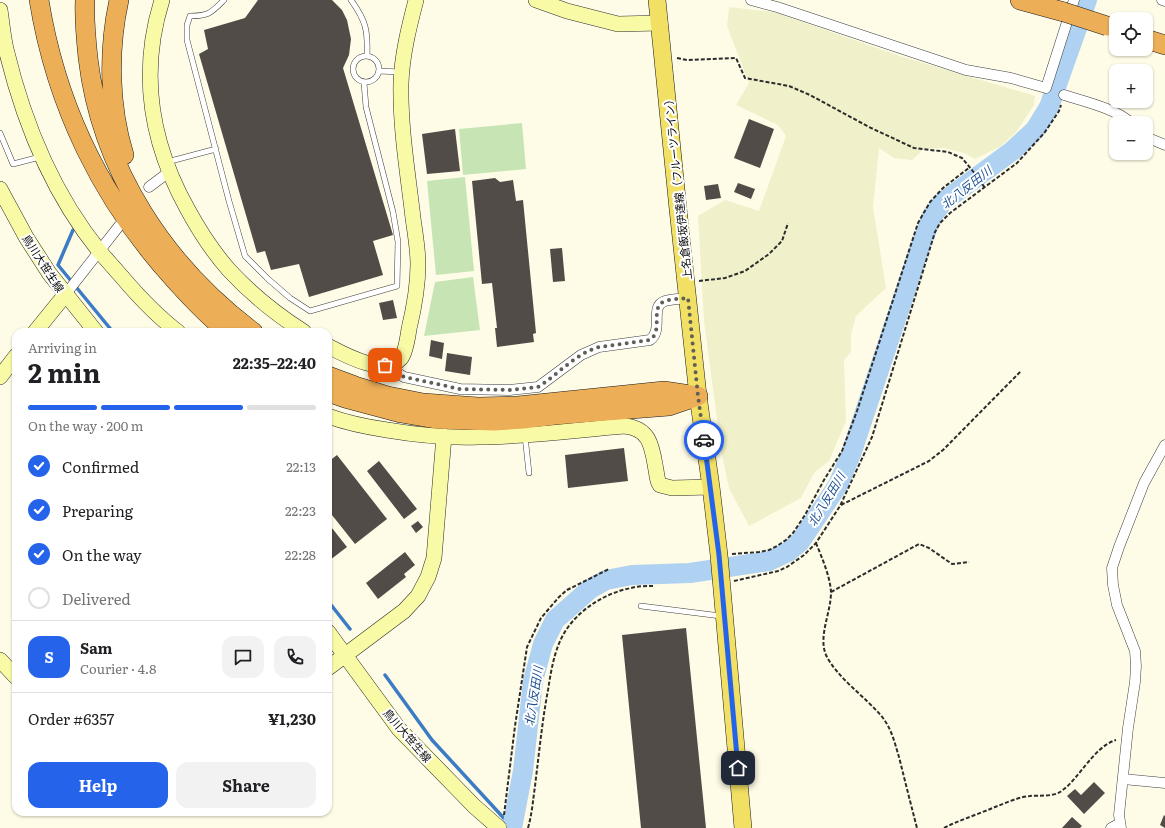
<!DOCTYPE html>
<html lang="en">
<head>
<meta charset="utf-8">
<style>
  :root { --surface:#fff; --page:#f2f2f2; --text:#202124; --muted:#757577; --line:#e0e0e0; --accent:#2563eb }
  body { margin:0; font-family:Literata,"Noto Sans JP",serif; background:var(--page); color:var(--text); height:100vh; display:flex; flex-direction:column; font-size:15px; white-space:nowrap }
  * { box-sizing:border-box; margin:0 }
  p { font-size:13px; color:var(--muted) }
  .icon { flex:none; width:22px; height:22px; fill:none; stroke:currentColor; stroke-width:2; stroke-linecap:round; stroke-linejoin:round }
  .map { position:relative; flex:1; overflow:hidden }
  .side { position:absolute; left:12px; top:328px; width:320px; height:488px; display:flex; flex-direction:column; background:var(--surface); border-radius:12px; box-shadow:0 1px 3px #0004 }
  .side>* { flex:none }
  .tools { position:absolute; left:1109px; top:12px; display:grid; gap:8px }
  .tools a { display:grid; place-items:center; width:44px; height:44px; border-radius:8px; background:var(--surface); box-shadow:0 1px 3px #0004; font-size:20px }
  .pin { position:absolute; display:grid; place-items:center; width:34px; height:34px; color:#fff; margin:-17px; border-radius:8px; box-shadow:0 2px 6px #0006 }
  .courier { position:absolute; display:grid; place-items:center; width:40px; height:40px; margin:-20px; border:3px solid #2563eb; border-radius:50%; background:#fff; color:#222; box-shadow:0 1px 5px #0007 }
  .summary em { font-style:normal; font-weight:700 }
  .summary div { display:flex; flex-direction:column-reverse }
  .summary { display:flex; align-items:center; justify-content:space-between; height:68px; padding:0 16px }
  h1 { font-size:26px; font-weight:700; line-height:30px }
  .bar { display:grid; grid-template-columns:repeat(4,1fr); gap:6px 4px; align-content:center; height:48px; padding:0 16px }
  .bar i { height:5px; border-radius:3px; background:var(--line) }
  .bar .selected { background:var(--accent) }
  .bar p { grid-column:span 4 }
  .line { display:flex; align-items:center; gap:10px; padding:0 16px; border-top:1px solid var(--line) }
  .line div { flex:1 }
  .round { display:grid; place-items:center; flex:none; width:42px; height:42px; border-radius:12px; background:var(--page) }
  ol { padding:0 16px; list-style:none }
  li { display:flex; align-items:center; gap:12px; height:44px }
  li p { margin-inline-start:auto }
  li .icon { padding:4px; border-radius:50%; background:var(--accent); color:#fff; stroke-width:4 }
  li:last-child { color:var(--muted) }
  li i { width:22px; height:22px; border:2px solid var(--line); border-radius:50% }
  .button { display:flex; gap:8px; margin-top:auto; padding:8px 16px }
  .button a { flex:1; height:46px; border-radius:12px; background:var(--accent); color:#fff; font-size:16px; font-weight:700; line-height:46px; text-align:center }
  .button a+a { background:var(--page); color:var(--text) }
  .map>svg:first-child { display:block }
  .farmland { fill:#f0f1ca }
  .green { fill:#c7e5b4 }
  .lines { fill:none; stroke-linecap:round; stroke-linejoin:round }
  .stream { stroke:#3b7cc5; stroke-width:3.5 }
  .river { stroke:#afd1f2; stroke-width:20 }
  .building { fill:#514c47 }
  .lane-casing { stroke:#3d3d3d; stroke-width:6 }
  .street-casing { stroke:#3d3d3d; stroke-width:11 }
  .secondary-casing { stroke:#2c2c2c; stroke-width:16 }
  .primary-casing { stroke:#1b1b1b; stroke-width:18 }
  .highway-casing { stroke:#1b1b1b; stroke-width:20 }
  .path { stroke:#2c2c2c; stroke-width:2; stroke-dasharray:4 2; stroke-linecap:butt }
  .lane { stroke:#fff; stroke-width:5 }
  .street { stroke:#fff; stroke-width:10 }
  .secondary { stroke:#f9faa6; stroke-width:15 }
  .primary { stroke:#f1e064; stroke-width:17 }
  .highway { stroke:#ecae57; stroke-width:19 }
  .highway-bridge-casing { stroke:#1b1b1b; stroke-width:20; stroke-linecap:butt }
  .highway-bridge { stroke:#ecae57; stroke-width:19 }
  .done { stroke:#5f5f57; stroke-width:4; stroke-dasharray:0 7.2 }
  .route { stroke:#2563eb; stroke-width:5 }
  .labels { text-anchor:middle; dominant-baseline:central; stroke-width:4; stroke-linejoin:round; paint-order:stroke }
  .street-label { font-size:11px; fill:#0a0a0a; stroke:#fff }
  .water-label { font-size:12px; font-style:italic; fill:#1c5093; stroke:#fff }
</style>
</head>
<body>
<div class="map">
<svg width="1165" height="828" viewBox="0 0 1165 828">
  <rect width="100%" height="100%" fill="#fefce7"/>
  <path class="farmland" d="M729 7 774 12 900 56 1035 96 1034 105 1017 131 1001 146 975 159 964 153 944 148 924 149 912 160 894 158 879 148 873 207 886 288 856 316 851 334V352L844 360 846 421 829 461 814 473 801 498 749 526 729 488 721 450 704 321 698 216 725 200 759 211 786 136 778 125 736 105 749 83 727 26Z"/>
  <path class="green" d="M522 123 526 169 463 175 459 129Z
    M465 177 474 271 436 275 427 181Z
    M473 277 480 330 424 336 435 282Z"/>
  <g class="lines">
    <path class="stream" d="M73 230 58 265 113 332
      M328 601 350 629
      M385 675 432 740 512 827"/>
    <path class="river" d="M512 828 523 771 533 681 543 644 555 620 590 589 606 580 632 575 690 573 769 561 788 552 800 542 838 485 851 454 918 253 932 216 943 202 1012 151 1035 130 1049 107 1087 0"/>
  </g>
  <path class="building" d="M258 0H332L342 10 347 20 351 39 349 55 343 68 393 235 373 241 383 275 309 297 299 264 271 270 265 251 257 253 199 54 208 49 204 30 245 18Z
    M749 119 774 129 760 168 734 158Z
    M455 129 460 171 427 174 422 134Z
    M495 178 500 182 513 180 516 201 523 200 536 333 533 334 534 342 497 347 495 328H497L492 283 482 284 472 181Z
    M738 183 755 189 751 199 734 192Z
    M718 184 721 198 706 200 704 186Z
    M562 248 565 281 553 282 550 249Z
    M393 300 397 318 383 320 379 303Z
    M431 340 444 343 442 359 429 356Z
    M447 353 472 357 470 375 445 371Z
    M624 448 628 481 568 488 565 455Z
    M337 455 387 519 355 544 328 510V462Z
    M379 461 417 509 404 519 367 471Z
    M418 521 423 527 416 533 411 526Z
    M328 523 347 547 330 560 328 558Z
    M405 552 415 565 404 574 406 577 378 599 366 583Z
    M686 628 706 828H641L622 635Z
    M1094 782 1105 793 1084 814 1067 796 1075 789 1081 795Z
    M1164 815 1165 816V828L1160 825Z
    M1072 817 1082 826 1080 828H1062Z"/>
  <g class="lines">
    <g class="lane-casing">
      <path id="lane" d="M224 0C211 13 209 16 190 16L187 25V40L229 201 245 256 268 279 290 298 310 311 397 286 398 242 393 212 366 107 364 83
        M351 0C366 21 368 30 367 56
        M353 69a13 13 0 1 1 26 0a13 13 0 1 1-26 0Z
        M379 71 400 72
        M0 133 13 164 40 157
        M167 162 216 149
        M525 436 529 473
        M641 606 721 616"/>
    </g>
    <g class="street-casing">
      <path id="street" d="M751 0 777 7 966 70 1011 78 1046 88 1074 0
        M1162 0 1165 1
        M1064 95C1083 101 1117 109 1131 123
        M1146 137 1165 145
        M149 187 169 172
        M65 295 119 226
        M385 365 404 377 460 389 509 390 538 387 581 355 599 347 650 340C664 330 649 306 665 301 672 299 680 299 688 298
        M1123 779 1165 783
        M1111 828 1120 823
        M1121 828 1119 815 1128 728 1135 682 1136 666 1135 651 1117 605 1113 585 1112 568 1119 547 1144 483 1165 445"/>
    </g>
    <g class="secondary-casing">
      <path id="secondary" d="M162 0C139 73 151 144 188 210 200 232 213 252 229 270 251 294 276 314 304 332
        M536 0 567 11 618 24 660 23
        M0 10C2 23 3 36 6 49 23 120 53 194 100 252 107 260 114 268 122 277 139 297 157 316 178 332
        M0 189 26 237 49 273 96 332
        M35 332 65 295
        M328 346C345 355 385 377 401 358 405 353 408 336 409 329 414 308 418 286 418 264 418 249 415 233 413 218 408 174 400 128 401 83 402 55 409 27 416 0
        M0 377 16 356
        M328 416C347 423 367 427 387 430 417 435 448 438 478 437 527 437 576 430 624 426 651 428 652 448 656 470 657 475 657 481 660 485L672 488 711 487
        M328 632 399 729 474 806 499 828
        M0 660 16 677
        M328 668 404 611 418 596 428 577 434 558 444 436"/>
    </g>
    <g class="primary-casing">
      <path id="primary" d="M657 0 678 209 698 396 711 487 719 555 743 828"/>
    </g>
    <g class="highway-casing">
      <path id="highway" d="M39 0C56 105 102 200 174 279 191 298 208 316 228 332
        M85 0C84 19 86 39 88 58 101 169 164 265 253 332
        M119 0C108 50 109 106 124 155
        M1020 0 1064 12
        M1146 39 1165 45
        M328 376 355 386 388 396 423 403 478 407 518 406 664 391 697 396
        M328 392 345 398 401 413 436 419 494 421 523 419 555 415 669 406 698 396"/>
    </g>
    <path class="path" d="M677 58 687 60 736 58 745 78 789 86 810 95 869 127 914 148 948 152 962 158 972 170 985 188
      M699 281 725 278 745 271 769 254 782 241 788 223
      M841 505 929 461 943 450 1021 371
      M816 543C822 558 830 576 831 592 831 613 818 636 826 655 837 678 867 698 883 718 892 730 895 744 899 757 905 781 911 805 917 828
      M732 554 759 552 769 550 777 546 786 540 793 533 805 515 824 480 842 451 857 411 918 223 930 202 943 188 970 167
      M734 581 778 571 787 567 804 555 816 543 840 506 872 437 935 232 940 223 950 213 1017 163 1045 132 1059 111 1061 105
      M831 592 919 544 929 548 952 564 969 562
      M504 815 515 726 527 647 541 618 559 597 567 590 609 569
      M528 828C532 814 533 800 535 786 539 754 542 722 548 690 551 671 554 652 563 635 577 610 605 593 631 588 638 586 646 586 653 586
      M944 828 952 824C966 818 981 813 995 807 1006 803 1018 797 1030 796 1039 795 1052 797 1060 792 1079 780 1093 747 1116 740"/>
    <use href="#lane" class="lane"/>
    <use href="#street" class="street"/>
    <use href="#secondary" class="secondary"/>
    <use href="#primary" class="primary"/>
    <use href="#highway" class="highway"/>
    <g class="highway-bridge-casing">
      <path id="highway-bridge" d="M1064 12 1107 26"/>
    </g>
    <use href="#highway-bridge" class="highway-bridge"/>
  </g>
  <g class="lines">
    <path class="done" d="M385 365 404 377 460 389 509 390 538 387 544 383C562 370 578 353 599 347L650 340C664 330 649 307 665 301 672 299 680 299 688 298L698 396 704 440"/>
    <path class="route" d="M704 440 719 555 738 768"/>
  </g>
  <g class="labels">
    <g class="street-label">
      <text transform="translate(677 187) rotate(-96)">上名倉飯坂伊達線（フルーツライン）</text>
      <text transform="translate(44 263) rotate(57)">鳥川大笹生線</text>
      <text transform="translate(408 735) rotate(49)">鳥川大笹生線</text>
    </g>
    <g class="water-label">
      <text transform="translate(966 187) rotate(-38)">北八反田川</text>
      <text transform="translate(826 499) rotate(-59)">北八反田川</text>
      <text transform="translate(533 696) rotate(-81)">北八反田川</text>
    </g>
  </g>
</svg>
<div class="tools">
<a><svg class="icon" aria-label="locate" viewBox="0 0 24 24"><circle cx="12" cy="12" r="6"/><path d="M12 2v4M12 18v4M2 12h4M18 12h4"/></svg></a>
<a>+</a>
<a>−</a>
</div>
<div class="pin" style="left:385px;top:365px;background:#ea580c"><svg class="icon" aria-label="bag" viewBox="0 0 24 24"><path d="M5 8h14l-1 12H6zM9 8a3 3 0 0 1 6 0"/></svg></div>
<div class="pin" style="left:738px;top:768px;background:#1f2937"><svg class="icon" aria-label="home" viewBox="0 0 24 24"><path d="M3 11l9-7 9 7M6 9v11h12V9"/></svg></div>
<div class="courier" style="left:704px;top:440px"><svg class="icon" aria-label="car" viewBox="0 0 24 24"><path d="M5 17H2v-5l4-1 3-4h7l3 4 3 1v5h-3M9 17h6M6 11h13"/><circle cx="7" cy="17" r="2"/><circle cx="17" cy="17" r="2"/></svg></div>
<section class="side">
<div class="summary"><div><h1>2 min</h1><p>Arriving in</p></div><em>22:35–22:40</em></div>
<div class="bar"><i class="selected"></i><i class="selected"></i><i class="selected"></i><i></i><p>On the way · 200 m</p></div>
<ol>
<li><svg class="icon" aria-label="check" viewBox="0 0 24 24"><path d="M5 12l5 5 9-10"/></svg>Confirmed<p>22:13</p></li>
<li><svg class="icon" aria-label="check" viewBox="0 0 24 24"><path d="M5 12l5 5 9-10"/></svg>Preparing<p>22:23</p></li>
<li><svg class="icon" aria-label="check" viewBox="0 0 24 24"><path d="M5 12l5 5 9-10"/></svg>On the way<p>22:28</p></li>
<li><i></i>Delivered</li>
</ol>
<div class="line" style="height:72px"><b class="round" style="background:var(--accent);color:#fff">S</b><div><b>Sam</b><p>Courier · 4.8</p></div><a class="round"><svg class="icon" aria-label="chat" viewBox="0 0 24 24"><path d="M4 5h16v11H9l-5 4z"/></svg></a><a class="round"><svg class="icon" aria-label="phone" viewBox="0 0 24 24"><path d="M5 4h4l2 5-3 2q2 4 5 5l2-3 5 2v4C11 20 4 13 5 4z"/></svg></a></div>
<div class="line" style="height:52px"><div>Order #6357</div><b>¥1,230</b></div>
<div class="button"><a>Help</a><a>Share</a></div>
</section>
</div>
</body>
</html>
